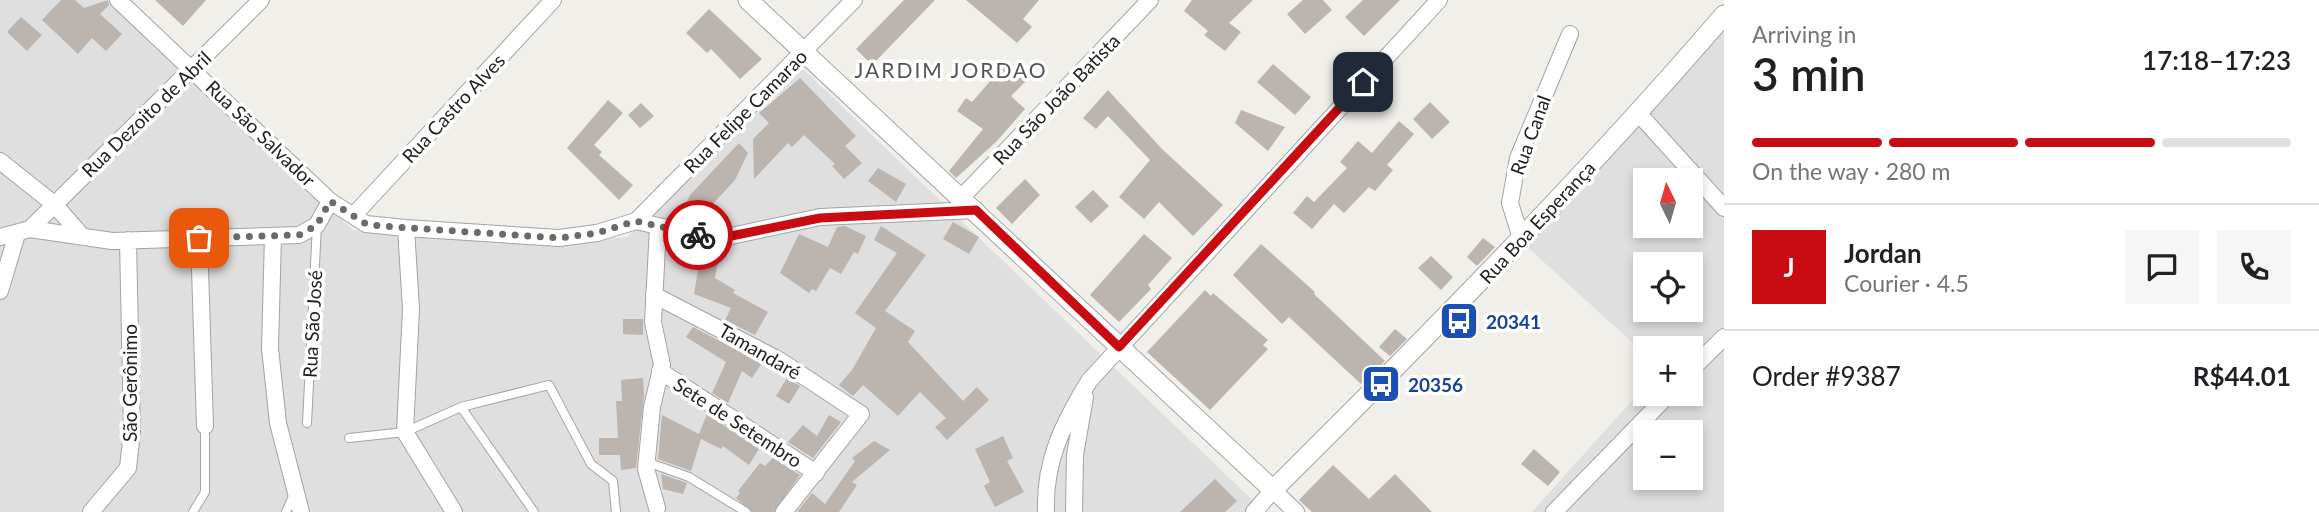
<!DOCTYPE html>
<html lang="en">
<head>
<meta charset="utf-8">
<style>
  :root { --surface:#fff; --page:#f6f6f6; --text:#202124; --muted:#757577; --line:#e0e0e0; --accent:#c80c12 }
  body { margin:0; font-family:Lato,sans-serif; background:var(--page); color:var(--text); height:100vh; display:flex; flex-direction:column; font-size:26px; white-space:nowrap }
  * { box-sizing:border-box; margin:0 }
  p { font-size:23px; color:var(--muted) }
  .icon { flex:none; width:38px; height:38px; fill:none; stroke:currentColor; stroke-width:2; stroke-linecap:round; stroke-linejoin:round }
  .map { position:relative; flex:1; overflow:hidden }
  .panel { display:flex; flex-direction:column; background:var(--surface); width:595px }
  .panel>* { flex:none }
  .needle { width:46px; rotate:355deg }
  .buttons { position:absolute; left:1633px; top:168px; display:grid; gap:14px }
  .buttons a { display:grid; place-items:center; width:70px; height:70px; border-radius:0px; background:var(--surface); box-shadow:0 4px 10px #0003; font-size:35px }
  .pin { position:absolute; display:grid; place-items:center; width:60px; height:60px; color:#fff; margin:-30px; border-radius:14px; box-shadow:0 4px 10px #0006 }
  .courier { position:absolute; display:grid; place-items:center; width:70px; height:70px; margin:-35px; border:5px solid #c80c12; border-radius:50%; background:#fff; color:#222; box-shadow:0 2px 9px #0007 }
  .head em { font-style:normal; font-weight:600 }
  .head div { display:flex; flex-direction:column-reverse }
  .head { display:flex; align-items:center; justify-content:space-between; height:119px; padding:0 28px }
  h1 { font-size:46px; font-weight:600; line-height:52px }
  .bar { display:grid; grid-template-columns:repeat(4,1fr); gap:10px 7px; align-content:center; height:84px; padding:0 28px }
  .bar i { height:9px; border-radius:5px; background:var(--line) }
  .bar .selected { background:var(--accent) }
  .bar p { grid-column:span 4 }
  .line { display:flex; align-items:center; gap:18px; padding:0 28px; border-top:2px solid var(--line) }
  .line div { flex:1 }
  .round { display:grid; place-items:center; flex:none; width:74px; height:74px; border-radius:0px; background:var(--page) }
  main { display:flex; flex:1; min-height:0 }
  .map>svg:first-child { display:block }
  .residential { fill:#e0dfdf; fill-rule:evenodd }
  .building { fill:#bbb4af }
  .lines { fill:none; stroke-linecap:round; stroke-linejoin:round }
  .service-casing { stroke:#a3a3a3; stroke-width:10 }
  .minor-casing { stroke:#a3a3a3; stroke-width:18 }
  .tertiary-casing { stroke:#a3a3a3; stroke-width:21 }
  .service { stroke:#fff; stroke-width:8 }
  .minor { stroke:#fff; stroke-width:16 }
  .tertiary { stroke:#fff; stroke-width:19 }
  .done { stroke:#6a6a68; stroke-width:7; stroke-dasharray:0 12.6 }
  .route { stroke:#c80c12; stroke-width:9 }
  .labels { text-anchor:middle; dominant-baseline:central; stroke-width:7; stroke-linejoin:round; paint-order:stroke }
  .street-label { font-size:19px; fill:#222; stroke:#fff }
  .transit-label { font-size:19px; font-weight:bold; fill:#164399; stroke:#fff; text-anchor:start }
  .neighbourhood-label { font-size:21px; letter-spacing:2px; fill:#555; stroke:#fff }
</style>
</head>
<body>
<main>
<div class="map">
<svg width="1724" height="512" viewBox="0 0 1724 512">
  <rect width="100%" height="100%" fill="#f1efea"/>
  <path class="residential" d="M0 0H106L353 230 537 245 627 237 802 68 1265 512H0Z
    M1724 16V512H1532L1645 386V394H1690V348H1645V354L1525 245ZM1645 180H1690V226H1645ZM1645 264H1690V310H1645ZM1645 432H1690V478H1645Z"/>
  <path class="building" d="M61 0H75L84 8 108 0 109 5 100 14 122 34 106 51 92 38 78 54 42 20Z
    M155 0H206L183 26Z
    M904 0H935L872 65 856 49Z
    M966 0H1039L1023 19 1032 27 1017 43Z
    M1192 0H1253L1229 23 1241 32 1225 51 1204 35 1208 31 1184 11Z
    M1303 0H1323L1332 10 1305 34 1287 14Z
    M1363 0H1400L1364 36 1345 17Z
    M709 9 762 59 740 79 711 49 707 53 686 33Z
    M21 17 42 35 27 51 7 32Z
    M1007 62 1027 80 1011 96 1025 109 996 142 956 178 949 171 983 129 957 111 966 98 972 102Z
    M1273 64 1311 97 1295 115 1257 82Z
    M800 78 856 136 845 146 862 163 844 179 832 166 835 164 804 135 792 147 788 143 754 179 753 139 769 123 759 113Z
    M1108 90 1162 149 1223 205 1193 236 1159 202 1144 219 1119 197 1150 160 1108 116 1096 129 1083 118Z
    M608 100 623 113 594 145 602 152 599 155 633 185 619 200 567 148Z
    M1430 102 1450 122 1432 139 1413 119Z
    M641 103 654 116 640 128 628 115Z
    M1241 110 1285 127 1268 151 1235 123Z
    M1399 121 1414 134 1387 165 1393 170 1375 191 1369 187 1344 213 1334 204 1312 229 1293 213 1307 196 1314 202 1347 168 1340 162 1358 141 1372 153Z
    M739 143 748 153 735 180 710 207 721 212 715 225 698 224 680 216 690 195Z
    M878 168 906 184 896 202 868 181Z
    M1025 179 1040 195 1012 224 996 208Z
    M1093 190 1109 206 1091 223 1075 207Z
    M953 222 979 237 969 254 943 239Z
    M845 226 866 236 858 254 854 252 841 274 830 268 816 291 812 289 809 293 780 273 799 234 828 247 837 227Z
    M881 226 926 255 885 311 915 331 908 342 963 401 977 387 989 400 947 440 935 427 946 418 920 392 898 416 863 385 853 396 839 385 852 370 876 328 855 313 897 253 874 240Z
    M1144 234 1172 258 1148 285 1151 289 1119 322 1090 295Z
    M1483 238 1495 247 1477 266 1467 257Z
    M1261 244 1315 292 1314 294 1385 361 1361 384 1289 317 1282 324 1233 275Z
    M702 246 720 248 715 278 735 290 733 293 768 312 755 335 725 320 731 308 694 294Z
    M1431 256 1453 277 1441 290 1418 268Z
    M1205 290 1211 296 1213 293 1268 340 1263 345 1268 349 1210 410 1147 352Z
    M623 319H643V335L623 334Z
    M693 327 762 363 752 378 742 371 728 403 712 393 726 362 686 337Z
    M1395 329 1407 339 1390 356 1379 347Z
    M643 378 644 395 636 468 621 470 620 455H599V438H618L616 401H622L621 380Z
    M787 378 800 386 789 404 776 396Z
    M707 414 759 449 749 465 723 446 721 449 701 439 691 471 658 459 662 415 699 434Z
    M829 415 841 422 813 458 788 442 803 425 817 436Z
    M1003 436 1013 458 1007 461 1024 492 995 507 984 486 990 482 975 449Z
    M874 441 890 450 852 482 857 485 839 512H797L812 493 825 504 855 461 852 458Z
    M1534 449 1560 472 1548 486 1521 464Z
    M773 458 800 475 774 512H752L736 498 740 493 738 491 760 463 765 466Z
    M1333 465 1369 499 1395 474 1432 512H1312L1299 500Z
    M661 474 687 483 683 494 663 489Z
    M1215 479 1237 501 1225 512H1180Z"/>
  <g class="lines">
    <g class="service-casing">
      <path id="service" d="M461 407 534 512
        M307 423 317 225
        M349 438 405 432 461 407 549 385 591 464 613 481 616 512
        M647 462 689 477 746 512
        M193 512 205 492V426
        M286 512 294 494"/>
    </g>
    <g class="minor-casing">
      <path id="minor" d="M118 0 330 201 366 224 406 228 559 238 597 233 636 221 854 0
        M1639 114 1724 208
        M0 161 54 204 82 236
        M962 197 1150 0
        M353 216 553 0
        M636 221 698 235 731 236 820 217 976 210
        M406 228 411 309 405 432 454 512
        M30 229 261 0
        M273 236 270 348 278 423 301 512
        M0 237 30 229 112 241 299 235 317 225 330 201
        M199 238 205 426
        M1521 238 1510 203 1518 158 1570 34
        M0 291 17 234
        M654 295 779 360 861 414 784 512
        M660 371 816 473
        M1690 371 1724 337
        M657 508 646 469 652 407 662 365 653 322 658 227
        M91 512 128 468 132 432 128 240
        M1046 512C1044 461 1063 424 1089 381L1439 0
        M1074 512 1075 455 1085 397
        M1254 512 1273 490 1296 512
        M1554 512 1669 394"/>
    </g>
    <g class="tertiary-casing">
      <path id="tertiary" d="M748 0 1273 490C1428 336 1581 181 1724 15"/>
    </g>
    <use href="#service" class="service"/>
    <use href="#minor" class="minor"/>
    <use href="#tertiary" class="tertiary"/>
  </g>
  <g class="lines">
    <path class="done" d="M199 238 299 235 317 225 330 201 366 224 381 226 559 238 597 233 636 221 698 235"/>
    <path class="route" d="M698 235 731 236 820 218 976 210 1119 347 1363 82"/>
  </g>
  <defs>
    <g id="bus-square" transform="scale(2.0125)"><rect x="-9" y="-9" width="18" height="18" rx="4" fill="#1a4fb4" stroke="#fff"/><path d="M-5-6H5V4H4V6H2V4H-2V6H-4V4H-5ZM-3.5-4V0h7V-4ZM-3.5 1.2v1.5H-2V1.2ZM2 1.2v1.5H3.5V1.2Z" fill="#fff"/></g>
  </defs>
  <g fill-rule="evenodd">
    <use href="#bus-square" x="1459" y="321"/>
    <use href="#bus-square" x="1381" y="384"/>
  </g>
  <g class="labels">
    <g class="street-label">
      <text transform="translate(1056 99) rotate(-46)">Rua São João Batista</text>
      <text transform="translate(453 108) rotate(-47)">Rua Castro Alves</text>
      <text transform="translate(745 111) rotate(-45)">Rua Felipe Camarao</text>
      <text transform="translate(146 114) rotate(-44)">Rua Dezoito de Abril</text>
      <text transform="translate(261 133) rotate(44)">Rua São Salvador</text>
      <text transform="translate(1530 135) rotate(-70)">Rua Canal</text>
      <text transform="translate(1537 222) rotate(-47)">Rua Boa Esperança</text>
      <text transform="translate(312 324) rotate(-87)">Rua São José</text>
      <text transform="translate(760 351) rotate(30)">Tamandaré</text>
      <text transform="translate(129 383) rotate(-90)">São Gerônimo</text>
      <text transform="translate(738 422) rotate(33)">Sete de Setembro</text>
    </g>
    <g class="transit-label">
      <text x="1486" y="321">20341</text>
      <text x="1408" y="384">20356</text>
    </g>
    <g class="neighbourhood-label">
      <text x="951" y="69">JARDIM JORDAO</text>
    </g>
  </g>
</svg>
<div class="buttons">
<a><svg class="needle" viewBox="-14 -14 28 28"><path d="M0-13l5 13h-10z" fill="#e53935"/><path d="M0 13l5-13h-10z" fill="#757577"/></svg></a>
<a><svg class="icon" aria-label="locate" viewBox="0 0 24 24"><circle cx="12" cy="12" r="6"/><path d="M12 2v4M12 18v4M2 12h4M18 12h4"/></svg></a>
<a>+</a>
<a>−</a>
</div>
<div class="pin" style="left:199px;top:238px;background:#ea580c"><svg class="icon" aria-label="bag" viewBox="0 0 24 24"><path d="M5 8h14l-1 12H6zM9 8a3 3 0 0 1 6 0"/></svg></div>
<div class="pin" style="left:1363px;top:82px;background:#1f2937"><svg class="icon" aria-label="home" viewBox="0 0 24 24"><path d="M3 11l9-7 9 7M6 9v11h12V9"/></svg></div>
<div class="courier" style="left:698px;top:235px"><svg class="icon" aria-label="bike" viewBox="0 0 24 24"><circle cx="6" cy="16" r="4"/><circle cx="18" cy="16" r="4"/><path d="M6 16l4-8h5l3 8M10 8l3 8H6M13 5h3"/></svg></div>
</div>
<section class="panel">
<div class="head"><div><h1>3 min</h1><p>Arriving in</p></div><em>17:18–17:23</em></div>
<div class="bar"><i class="selected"></i><i class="selected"></i><i class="selected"></i><i></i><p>On the way · 280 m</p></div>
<div class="line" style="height:126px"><b class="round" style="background:var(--accent);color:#fff">J</b><div><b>Jordan</b><p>Courier · 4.5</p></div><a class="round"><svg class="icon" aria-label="chat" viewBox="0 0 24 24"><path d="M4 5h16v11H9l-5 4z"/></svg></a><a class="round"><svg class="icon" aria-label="phone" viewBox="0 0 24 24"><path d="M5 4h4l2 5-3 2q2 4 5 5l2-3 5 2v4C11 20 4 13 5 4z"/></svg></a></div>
<div class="line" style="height:91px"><div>Order #9387</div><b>R$44.01</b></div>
</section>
</main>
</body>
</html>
